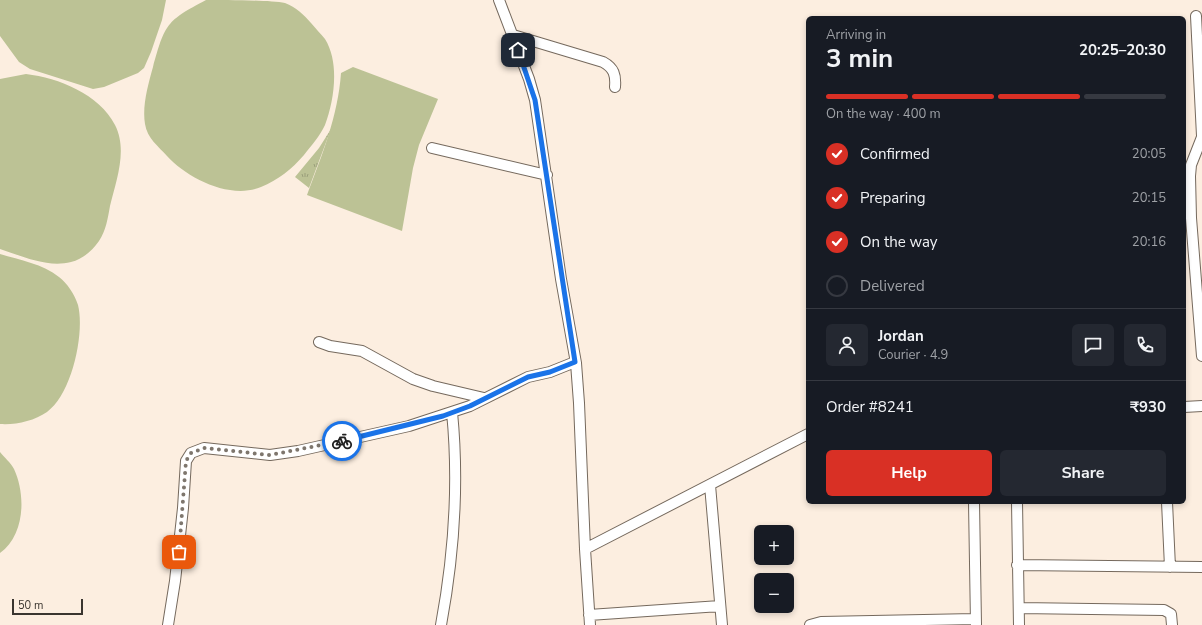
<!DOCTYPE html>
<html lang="en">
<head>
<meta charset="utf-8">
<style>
  :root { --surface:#171b24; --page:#242831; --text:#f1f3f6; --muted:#9ea1a6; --line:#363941; --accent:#d93025 }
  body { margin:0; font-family:"Nunito Sans",sans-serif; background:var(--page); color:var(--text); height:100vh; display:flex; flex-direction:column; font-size:15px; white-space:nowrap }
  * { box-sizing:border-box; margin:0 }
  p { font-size:13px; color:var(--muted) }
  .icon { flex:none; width:22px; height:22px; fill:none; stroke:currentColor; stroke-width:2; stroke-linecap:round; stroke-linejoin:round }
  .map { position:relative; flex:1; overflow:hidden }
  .drawer { position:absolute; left:806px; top:16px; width:380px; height:488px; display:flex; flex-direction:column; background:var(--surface); border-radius:6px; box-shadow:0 2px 6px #0003 }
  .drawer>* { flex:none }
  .controls { position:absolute; left:754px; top:525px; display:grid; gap:8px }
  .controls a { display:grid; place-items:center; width:40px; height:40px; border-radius:6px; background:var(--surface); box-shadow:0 2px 6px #0003; font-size:20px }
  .scale { position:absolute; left:12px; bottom:10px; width:71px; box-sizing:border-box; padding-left:4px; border:2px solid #3a352f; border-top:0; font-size:11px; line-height:14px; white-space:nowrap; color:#3a352f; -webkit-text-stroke:3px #fceee0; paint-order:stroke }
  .pin { position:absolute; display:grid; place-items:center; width:34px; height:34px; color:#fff; margin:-17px; border-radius:8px; box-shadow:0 2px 6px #0006 }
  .courier { position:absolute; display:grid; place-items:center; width:40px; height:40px; margin:-20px; border:3px solid #1a73e8; border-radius:50%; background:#fff; color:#222; box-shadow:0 1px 5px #0007 }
  .summary em { font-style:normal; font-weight:700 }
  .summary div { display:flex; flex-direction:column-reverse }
  .summary { display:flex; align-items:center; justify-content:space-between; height:68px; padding:0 20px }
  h1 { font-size:26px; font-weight:700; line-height:30px }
  .bar { display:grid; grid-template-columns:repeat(4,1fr); gap:6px 4px; align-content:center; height:48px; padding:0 20px }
  .bar i { height:5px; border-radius:3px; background:var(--line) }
  .bar .on { background:var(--accent) }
  .bar p { grid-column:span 4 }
  .line { display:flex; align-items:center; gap:10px; padding:0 20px; border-top:1px solid var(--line) }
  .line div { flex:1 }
  .round { display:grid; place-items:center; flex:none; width:42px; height:42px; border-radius:6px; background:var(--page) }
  ol { padding:0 20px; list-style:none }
  li { display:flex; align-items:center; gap:12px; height:44px }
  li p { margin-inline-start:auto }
  li .icon { padding:4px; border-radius:50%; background:var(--accent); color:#fff; stroke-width:4 }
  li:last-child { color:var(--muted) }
  li i { width:22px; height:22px; border:2px solid var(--line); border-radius:50% }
  .cta { display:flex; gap:8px; margin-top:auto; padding:8px 20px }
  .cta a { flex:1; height:46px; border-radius:6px; background:var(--accent); color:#fff; font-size:16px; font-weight:700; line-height:46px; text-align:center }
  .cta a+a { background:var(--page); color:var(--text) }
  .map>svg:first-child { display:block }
  .grass { fill:url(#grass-tufts) }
  .pitch { fill:#bcc295 }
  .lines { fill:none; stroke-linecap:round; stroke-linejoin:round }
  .minor-casing { stroke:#75695d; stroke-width:12 }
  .minor { stroke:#fff; stroke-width:10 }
  .done { stroke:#7e766d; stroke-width:4; stroke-dasharray:0 7.2 }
  .route { stroke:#1a73e8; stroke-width:5 }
</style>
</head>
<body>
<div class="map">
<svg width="1202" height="625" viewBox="0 0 1202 625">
  <defs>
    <pattern id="grass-tufts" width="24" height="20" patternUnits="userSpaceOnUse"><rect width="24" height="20" fill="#bcc295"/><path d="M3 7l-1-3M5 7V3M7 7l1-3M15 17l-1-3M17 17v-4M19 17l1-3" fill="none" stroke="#9a9e7a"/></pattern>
  </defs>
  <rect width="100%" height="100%" fill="#fceee0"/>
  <path class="grass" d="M331 129 309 188 295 177 319 148Z"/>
  <path class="pitch" d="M0 0H166L162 20 151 52 144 68 138 73 104 87 93 89 30 69 19 62 0 36Z
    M206 0C224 0 269 0 285 3 296 7 304 15 311 23 316 29 321 34 325 39 340 63 334 101 325 125 320 136 311 146 304 155 292 169 278 180 261 187 230 200 187 178 167 156 159 147 147 138 145 124 142 106 148 85 153 67 165 24 166 21 206 0Z
    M353 67 438 99 419 145 413 168 402 231 307 195C322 155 338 116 341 73Z
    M26 74C59 78 99 94 115 125 128 150 116 181 110 206 108 217 106 231 99 241 92 251 83 259 71 262 47 268 22 256 0 249V79Z
    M0 254C20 260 43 264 59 277 67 283 75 295 78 305 85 333 72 394 47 412 34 421 16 425 0 424Z
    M0 452C4 457 11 463 14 469 26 495 25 535 0 553Z"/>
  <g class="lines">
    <g class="minor-casing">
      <path id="minor" d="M499 0 529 79 535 100 561 279 576 363 579 403 585 549 590 625
        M1196 16 1202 136
        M513 35 603 62C614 68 616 75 615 87
        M1202 137 1191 165 1190 176 1191 218 1202 356
        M432 148 547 175
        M319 342 330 346 362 351 413 379 433 386 484 398
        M1184 407 1202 406
        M710 485 722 625
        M974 502 976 624
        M1017 502 1019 625
        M1167 502 1170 567
        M585 549 808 434
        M1017 565 1202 567
        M1019 608 1164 610 1171 614 1172 625
        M589 615 720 606
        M168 625 175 581 183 508 186 461 191 453 204 448 270 455 298 451 409 426 470 406 528 377 550 372 575 362
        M441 625C454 555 459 483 452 412
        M810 625 821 622 975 619"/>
    </g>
    <use href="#minor" class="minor"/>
  </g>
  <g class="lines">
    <path class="done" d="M179 552 186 461 191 453 204 448 270 455 342 441"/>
    <path class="route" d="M342 441 443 416 470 406 528 377 550 372 575 362 535 100 518 50"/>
  </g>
</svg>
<div class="controls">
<a>+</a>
<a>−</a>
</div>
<div class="scale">50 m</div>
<div class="pin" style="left:179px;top:552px;background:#ea580c"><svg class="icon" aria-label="bag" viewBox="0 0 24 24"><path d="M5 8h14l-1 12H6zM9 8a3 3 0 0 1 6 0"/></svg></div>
<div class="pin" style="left:518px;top:50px;background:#1f2937"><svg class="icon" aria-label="home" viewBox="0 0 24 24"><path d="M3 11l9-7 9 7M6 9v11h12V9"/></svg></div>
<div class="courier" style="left:342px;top:441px"><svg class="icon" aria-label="bike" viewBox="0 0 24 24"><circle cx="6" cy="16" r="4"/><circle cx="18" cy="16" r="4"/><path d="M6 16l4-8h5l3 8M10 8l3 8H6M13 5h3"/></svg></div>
<section class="drawer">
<div class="summary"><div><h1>3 min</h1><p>Arriving in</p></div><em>20:25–20:30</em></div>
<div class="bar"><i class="on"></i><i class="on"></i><i class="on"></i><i></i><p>On the way · 400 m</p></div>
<ol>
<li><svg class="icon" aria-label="check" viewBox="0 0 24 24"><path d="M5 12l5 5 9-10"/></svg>Confirmed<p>20:05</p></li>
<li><svg class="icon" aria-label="check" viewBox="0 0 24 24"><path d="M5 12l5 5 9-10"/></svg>Preparing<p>20:15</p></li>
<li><svg class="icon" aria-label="check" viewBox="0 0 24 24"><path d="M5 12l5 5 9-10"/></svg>On the way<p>20:16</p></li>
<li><i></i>Delivered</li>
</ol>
<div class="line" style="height:72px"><a class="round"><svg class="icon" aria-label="person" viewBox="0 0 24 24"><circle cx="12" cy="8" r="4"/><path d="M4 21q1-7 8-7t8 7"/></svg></a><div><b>Jordan</b><p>Courier · 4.9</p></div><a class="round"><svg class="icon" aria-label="chat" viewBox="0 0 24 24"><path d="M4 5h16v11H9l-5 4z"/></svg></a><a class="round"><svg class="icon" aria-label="phone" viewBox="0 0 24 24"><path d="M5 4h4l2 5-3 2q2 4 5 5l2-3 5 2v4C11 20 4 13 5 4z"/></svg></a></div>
<div class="line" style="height:52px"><div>Order #8241</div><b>₹930</b></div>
<div class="cta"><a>Help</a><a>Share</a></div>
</section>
</div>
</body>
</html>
